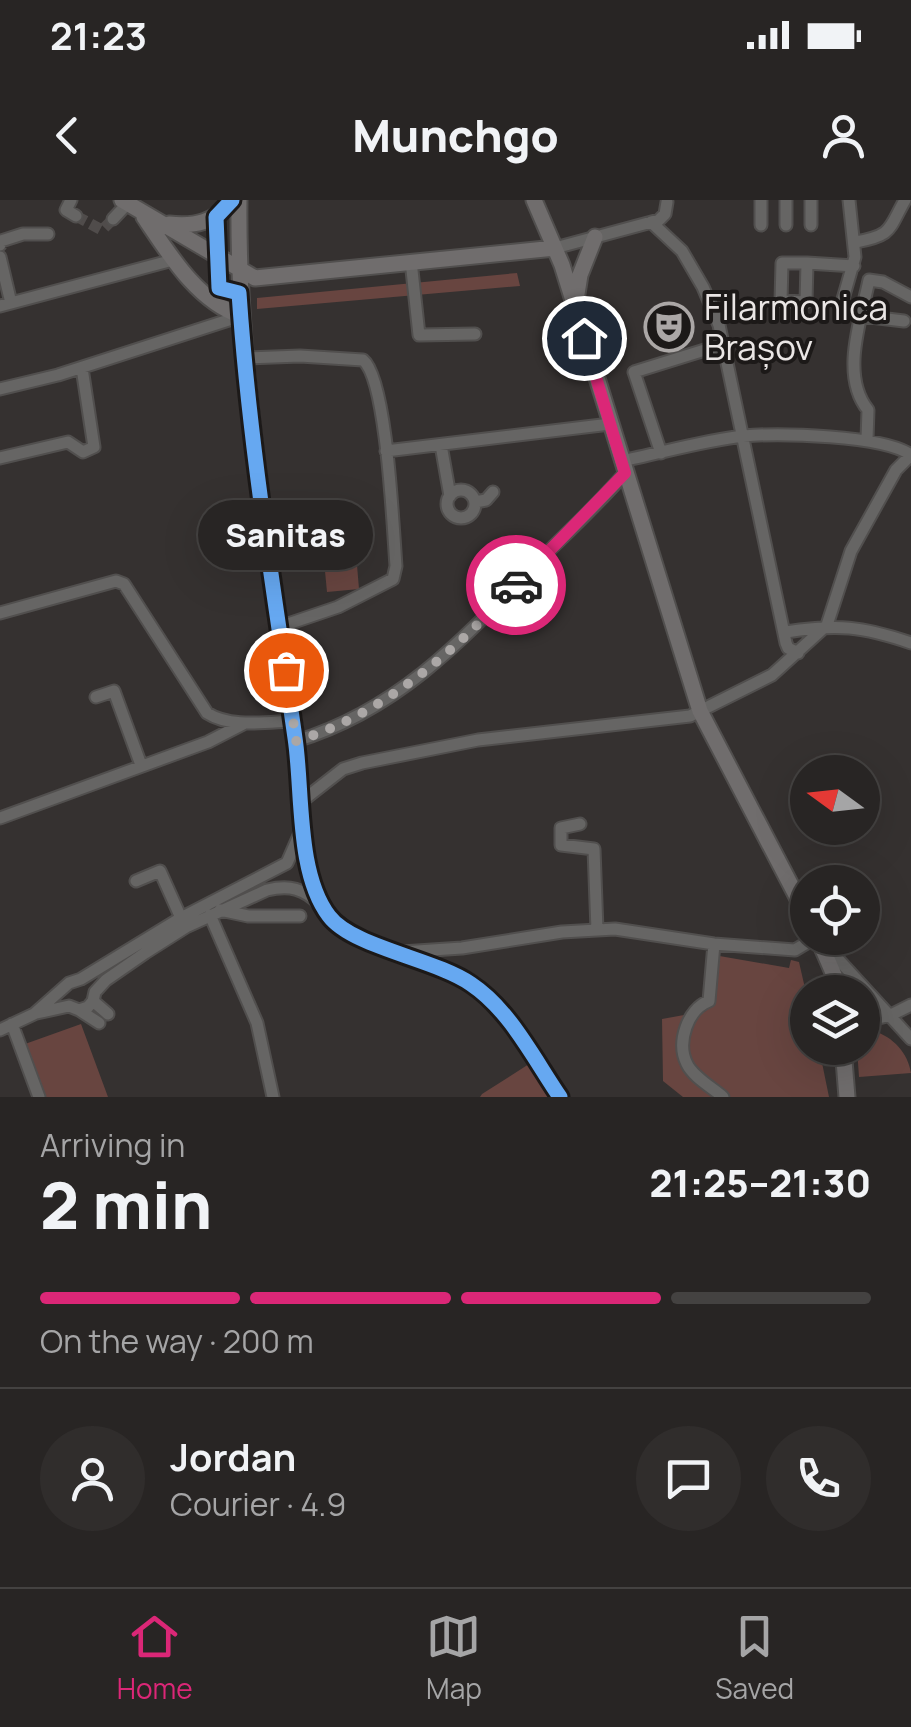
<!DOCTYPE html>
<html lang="en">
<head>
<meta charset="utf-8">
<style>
  :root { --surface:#282524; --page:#302d2c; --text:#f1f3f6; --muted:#a5a5a6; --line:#444241; --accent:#db2777 }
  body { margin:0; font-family:Manrope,sans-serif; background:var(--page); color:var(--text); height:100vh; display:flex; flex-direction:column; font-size:38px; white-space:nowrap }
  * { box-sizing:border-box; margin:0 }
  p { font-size:32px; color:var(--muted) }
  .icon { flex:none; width:55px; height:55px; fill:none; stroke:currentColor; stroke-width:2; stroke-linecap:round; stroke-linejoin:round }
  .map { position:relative; height:897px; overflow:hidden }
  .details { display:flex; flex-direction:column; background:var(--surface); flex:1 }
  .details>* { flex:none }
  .needle { width:65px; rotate:285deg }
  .fabs { position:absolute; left:790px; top:555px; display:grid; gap:20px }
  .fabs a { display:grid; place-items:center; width:90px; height:90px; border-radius:50%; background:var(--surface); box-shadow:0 10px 40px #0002,0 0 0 2px var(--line); font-size:50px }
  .pin { position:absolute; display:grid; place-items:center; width:85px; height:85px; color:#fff; margin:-42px; border:5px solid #fff; border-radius:50%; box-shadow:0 2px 10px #0007 }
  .courier { position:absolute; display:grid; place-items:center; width:100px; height:100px; margin:-50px; border:8px solid #db2777; border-radius:50%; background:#fff; color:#222; box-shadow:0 2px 12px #0007 }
  .bubble { position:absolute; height:70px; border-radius:35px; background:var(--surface); box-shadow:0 10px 40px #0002,0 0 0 2px var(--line); font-size:32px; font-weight:800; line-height:70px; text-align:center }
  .overview em { font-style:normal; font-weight:800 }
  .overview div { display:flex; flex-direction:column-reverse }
  .overview { display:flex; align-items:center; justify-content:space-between; height:170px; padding:0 40px }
  h1 { font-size:65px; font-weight:800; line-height:75px }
  .bar { display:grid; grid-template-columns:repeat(4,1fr); gap:15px 10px; align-content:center; height:120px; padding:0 40px }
  .bar i { height:12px; border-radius:8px; background:var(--line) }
  .bar .current { background:var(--accent) }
  .bar p { grid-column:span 4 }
  .line { display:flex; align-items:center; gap:25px; padding:0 40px; border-top:2px solid var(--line) }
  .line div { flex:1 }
  .round { display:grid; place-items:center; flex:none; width:105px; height:105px; border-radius:52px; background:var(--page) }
  .status { display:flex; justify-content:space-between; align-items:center; height:70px; padding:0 50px; background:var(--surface); direction:ltr }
  .status svg { height:28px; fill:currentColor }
  header { display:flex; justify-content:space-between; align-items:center; height:130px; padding:0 40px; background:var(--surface); font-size:45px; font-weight:800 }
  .tab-bar { display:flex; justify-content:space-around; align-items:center; height:140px; border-top:2px solid var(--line); background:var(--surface); font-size:28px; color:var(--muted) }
  .tab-bar a { display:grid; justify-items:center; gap:5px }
  .tab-bar .current { color:var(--accent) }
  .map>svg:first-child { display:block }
  .green { fill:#684540 }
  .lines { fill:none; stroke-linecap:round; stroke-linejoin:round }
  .minor-tunnel { stroke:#504c4b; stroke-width:11; stroke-dasharray:11 5.5; stroke-linecap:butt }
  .minor-casing { stroke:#514f4e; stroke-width:15 }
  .major-casing { stroke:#514f4e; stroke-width:19 }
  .minor { stroke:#666564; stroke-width:11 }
  .major { stroke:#706d6d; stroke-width:15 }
  .cycleway-casing { stroke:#1c1918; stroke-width:21 }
  .cycleway { stroke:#66a8f1; stroke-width:15 }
  .done { stroke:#aba7a6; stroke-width:10; stroke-dasharray:0 18 }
  .route { stroke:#db2777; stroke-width:12 }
  .labels { text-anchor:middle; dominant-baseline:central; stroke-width:8; stroke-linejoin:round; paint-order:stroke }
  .poi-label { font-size:35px; fill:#eae6e5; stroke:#1c1918; text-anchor:start }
</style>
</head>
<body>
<div class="status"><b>21:23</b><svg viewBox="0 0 49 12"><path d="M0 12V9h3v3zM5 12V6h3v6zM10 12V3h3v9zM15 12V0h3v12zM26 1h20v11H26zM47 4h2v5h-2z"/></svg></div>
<header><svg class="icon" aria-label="back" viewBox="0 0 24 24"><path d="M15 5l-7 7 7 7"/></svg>Munchgo<svg class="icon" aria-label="person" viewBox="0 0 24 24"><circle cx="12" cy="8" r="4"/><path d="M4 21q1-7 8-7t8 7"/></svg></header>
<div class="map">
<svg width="911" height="897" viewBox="0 0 911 897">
  <rect width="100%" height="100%" fill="#353130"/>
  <path class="green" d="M517 73 520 86 257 109V98Z
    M352 305 359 389 327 392 319 309Z
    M708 754 789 768 791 760 799 762 807 797 808 848H819L829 897H683L663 881 662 819 706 811Z
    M81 824 108 897H44L25 844Z
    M874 831C893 837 908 853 911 873L859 877 857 848H862L864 834Z
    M529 864 550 897H480L482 894Z"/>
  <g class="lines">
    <path class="minor-tunnel" d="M76 16 102 30 113 19"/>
    <g class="minor-casing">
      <path id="minor" d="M71 0 66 10 76 16
        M761 0V25
        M786 0V25
        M113 19 128 3
        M651 22 682 51 703 87 719 125 786 443 788 448 798 453
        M811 25V0
        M856 42C893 35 888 30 905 0
        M0 45 1 41 23 34H48
        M555 48 659 20 665 14 667 2
        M0 57 11 103
        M411 61 419 135 475 134
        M807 63H782L781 101 806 102 807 63 854 66
        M0 106 173 60
        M841 106 855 57 849 0
        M862 116 904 121
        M245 158 300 156 363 160C387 179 393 329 396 366L393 379 338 407 279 427
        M0 189 58 175 241 116
        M867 239 868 210C840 176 861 119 869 80L883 82 911 97
        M441 245 450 296
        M386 251 610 224
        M661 253 634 172 724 144
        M0 258 68 242 83 252 94 247 82 168
        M447 304a14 14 0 1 1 28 0a14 14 0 1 1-28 0Z
        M475 302 486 300 493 292
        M0 413 116 381 124 384 207 513C230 528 266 522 293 521
        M786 432C837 424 862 426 911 443
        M96 497 114 491 141 565
        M296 541C395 511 459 444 528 372 560 339 595 308 625 273
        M302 601 343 569 362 563 478 540 690 516 772 475 827 425 851 351 896 270 911 255C883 235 779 233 743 236 702 241 661 253 621 261
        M0 618 208 542 243 524
        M580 624 561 628V645L594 649 597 730
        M136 681 160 671 181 718
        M220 710 248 716H300
        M210 715 257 823 273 897
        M714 744 709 801C688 809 676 842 687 864 693 877 713 888 723 897
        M826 746 911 839
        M402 752 462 748 562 732 615 729 714 744 795 750 815 738
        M93 801 108 814
        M79 810 99 823
        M37 813 69 806 79 810 88 807 93 801 95 792 106 780 145 753 186 727 267 690C289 685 304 688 320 705
        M862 822 891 815 911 805
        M12 824 39 897
        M0 830 34 814 69 783 81 779 181 718 287 663 301 631"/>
    </g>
    <g class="major-casing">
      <path id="major" d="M122 0 255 78 555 48
        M239 0C237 181 271 362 296 541 302 591 297 676 330 717 353 746 431 759 466 780 508 806 533 857 560 897
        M534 0 562 65 700 511 808 718
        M144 17C169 54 197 101 241 116
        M169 24C195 27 216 22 232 0
        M576 100 580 75 595 37
        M818 738 834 775 837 792
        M843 848 847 897"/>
    </g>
    <use href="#minor" class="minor"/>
    <use href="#major" class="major"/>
    <g class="cycleway-casing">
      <path id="cycleway" d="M232 0 216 17 219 88 239 93C249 242 274 391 295 538 303 590 296 673 329 716 352 747 435 759 471 784 510 810 534 859 560 897"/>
    </g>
    <use href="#cycleway" class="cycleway"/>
  </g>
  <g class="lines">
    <path class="done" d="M286 470 296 541C384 514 454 452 516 385"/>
    <path class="route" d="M516 385 625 273 584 138"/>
  </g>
  <defs>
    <g id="theatre-ring" transform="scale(2.5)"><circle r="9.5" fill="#1c1918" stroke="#aba7a6" stroke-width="1.5"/><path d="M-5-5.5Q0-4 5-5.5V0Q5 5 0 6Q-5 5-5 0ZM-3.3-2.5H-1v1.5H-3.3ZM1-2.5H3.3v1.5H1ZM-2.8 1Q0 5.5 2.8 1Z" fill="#aba7a6"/></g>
  </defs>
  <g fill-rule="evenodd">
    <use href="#theatre-ring" x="669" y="127"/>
  </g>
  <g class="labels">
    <g class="poi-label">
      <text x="704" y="107">Filarmonica<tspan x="704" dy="40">Brașov</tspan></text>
    </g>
  </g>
</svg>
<div class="fabs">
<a><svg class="needle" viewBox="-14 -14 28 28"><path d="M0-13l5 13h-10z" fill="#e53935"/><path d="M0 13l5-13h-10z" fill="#a5a5a6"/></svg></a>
<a><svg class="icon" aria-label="locate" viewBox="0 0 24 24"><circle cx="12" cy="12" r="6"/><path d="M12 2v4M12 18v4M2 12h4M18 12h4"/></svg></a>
<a><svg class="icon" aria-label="layers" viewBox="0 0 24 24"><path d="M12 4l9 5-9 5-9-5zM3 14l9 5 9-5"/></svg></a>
</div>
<div class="pin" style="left:286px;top:470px;background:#ea580c"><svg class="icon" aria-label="bag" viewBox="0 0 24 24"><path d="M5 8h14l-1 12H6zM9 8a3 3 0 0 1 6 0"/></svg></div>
<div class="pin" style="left:584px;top:138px;background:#1f2937"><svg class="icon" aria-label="home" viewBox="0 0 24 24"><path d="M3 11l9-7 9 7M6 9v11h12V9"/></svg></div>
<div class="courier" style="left:516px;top:385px"><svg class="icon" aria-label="car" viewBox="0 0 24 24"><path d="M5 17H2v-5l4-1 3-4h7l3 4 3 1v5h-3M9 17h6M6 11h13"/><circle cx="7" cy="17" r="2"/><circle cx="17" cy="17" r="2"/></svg></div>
<div class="bubble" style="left:198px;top:300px;width:175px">Sanitas</div>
</div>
<section class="details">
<div class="overview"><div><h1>2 min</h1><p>Arriving in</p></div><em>21:25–21:30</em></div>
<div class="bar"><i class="current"></i><i class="current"></i><i class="current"></i><i></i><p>On the way · 200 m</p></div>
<div class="line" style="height:180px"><a class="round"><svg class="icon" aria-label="person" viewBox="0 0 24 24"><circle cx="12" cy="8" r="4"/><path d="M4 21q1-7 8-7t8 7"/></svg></a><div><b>Jordan</b><p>Courier · 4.9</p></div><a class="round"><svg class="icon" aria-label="chat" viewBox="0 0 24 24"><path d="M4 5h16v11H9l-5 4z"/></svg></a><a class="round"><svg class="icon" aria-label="phone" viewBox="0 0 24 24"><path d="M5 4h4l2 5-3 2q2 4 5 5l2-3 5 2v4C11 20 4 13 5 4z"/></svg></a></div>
</section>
<nav class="tab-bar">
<a class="current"><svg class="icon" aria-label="home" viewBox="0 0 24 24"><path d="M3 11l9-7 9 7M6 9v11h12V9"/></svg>Home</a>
<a><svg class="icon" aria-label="map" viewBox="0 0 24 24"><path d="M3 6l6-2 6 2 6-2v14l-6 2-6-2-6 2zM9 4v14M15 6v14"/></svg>Map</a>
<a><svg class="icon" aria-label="saved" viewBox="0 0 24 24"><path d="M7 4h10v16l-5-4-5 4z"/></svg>Saved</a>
</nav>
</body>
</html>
